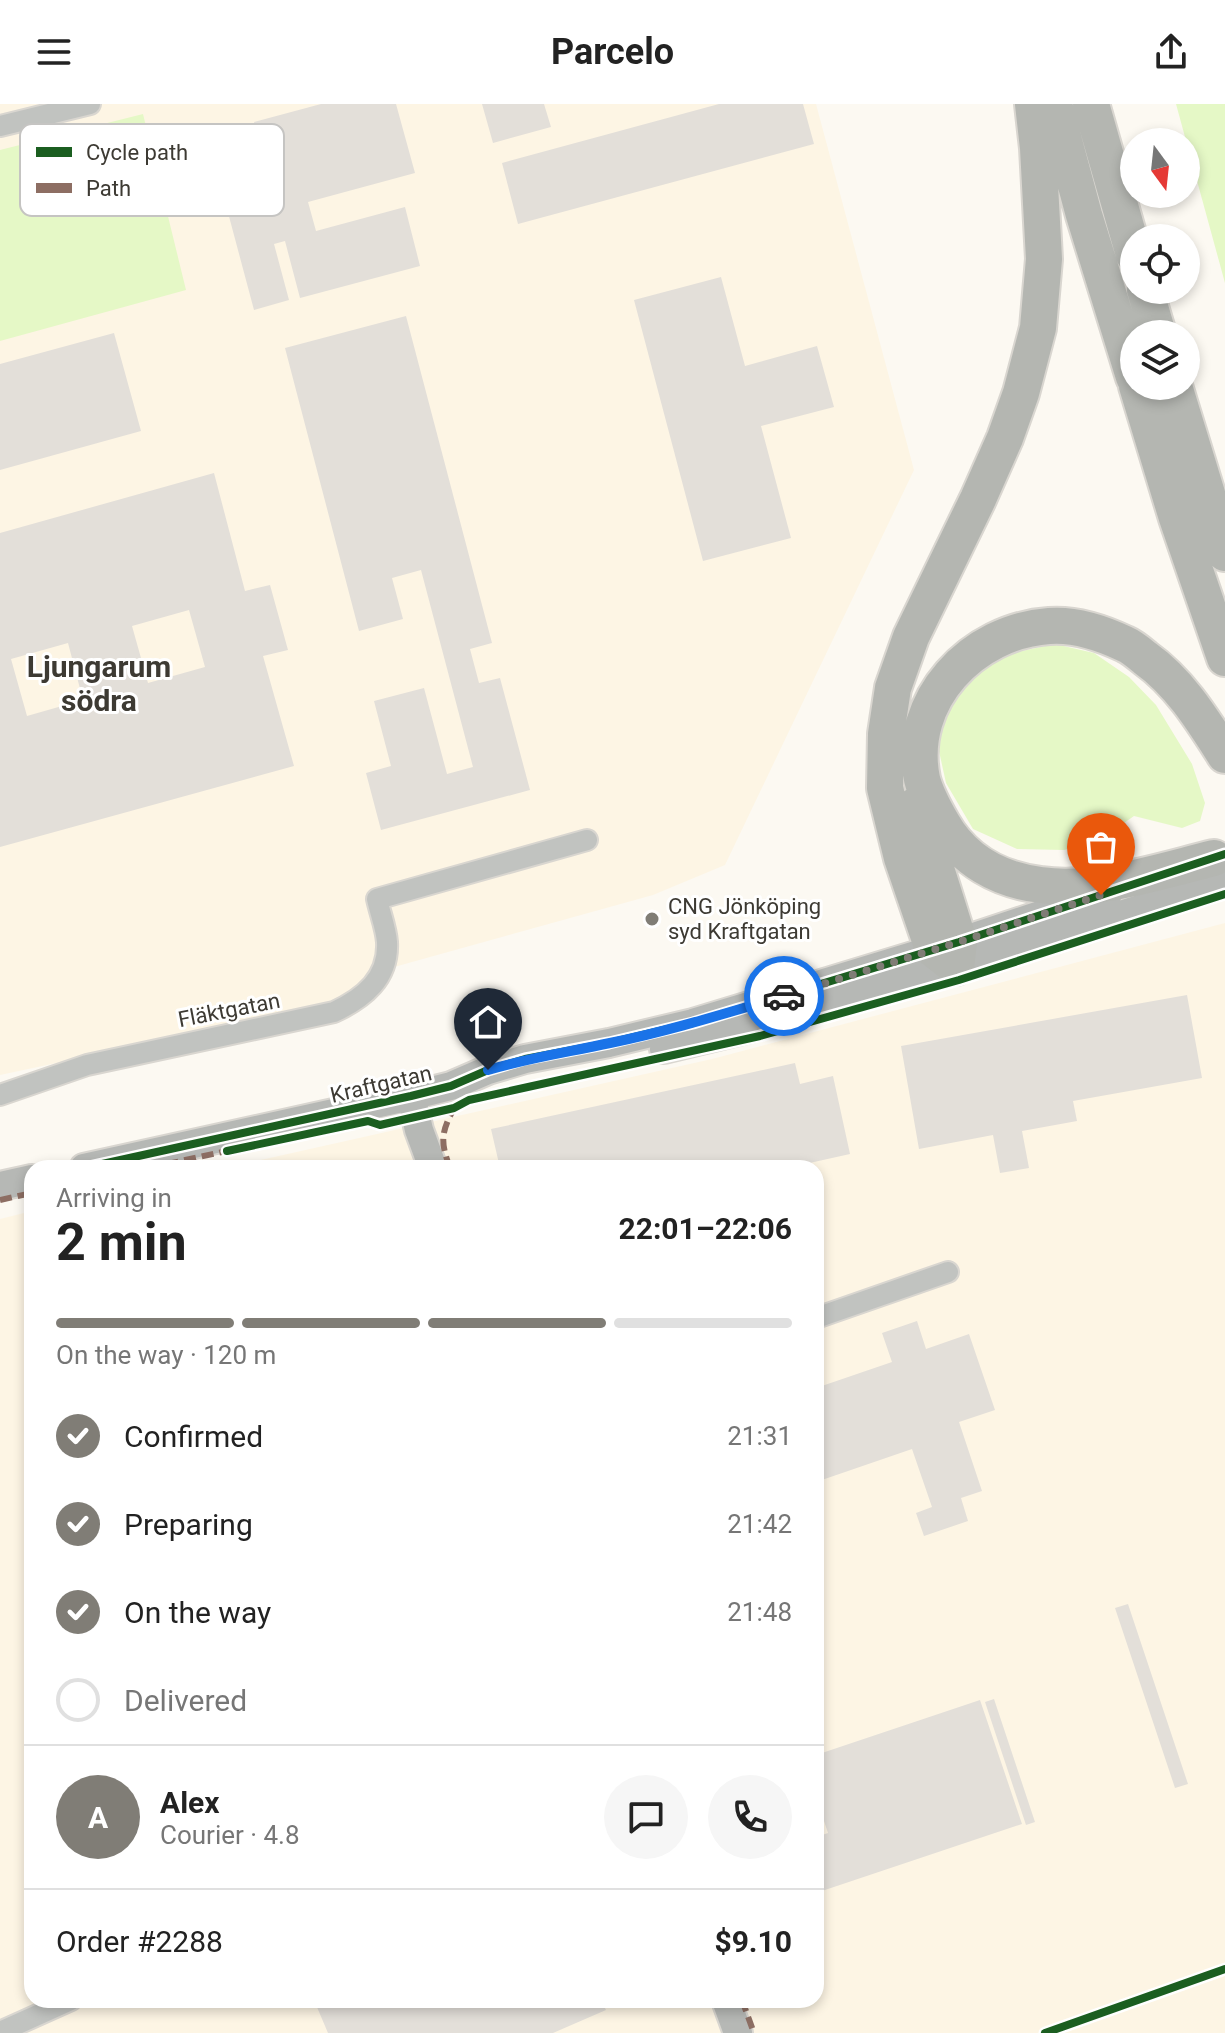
<!DOCTYPE html>
<html lang="en">
<head>
<meta charset="utf-8">
<style>
  :root { --surface:#fff; --page:#f6f6f6; --text:#222; --muted:#767676; --line:#e0e0e0; --accent:#807d76 }
  body { margin:0; font-family:Roboto,sans-serif; background:var(--page); color:var(--text); height:100vh; display:flex; flex-direction:column; font-size:30px; white-space:nowrap }
  * { box-sizing:border-box; margin:0 }
  p { font-size:26px; color:var(--muted) }
  .icon { flex:none; width:44px; height:44px; fill:none; stroke:currentColor; stroke-width:2; stroke-linecap:round; stroke-linejoin:round }
  .map { position:relative; flex:1; overflow:hidden }
  .sheet { position:absolute; left:24px; top:1056px; width:800px; height:848px; display:flex; flex-direction:column; background:var(--surface); border-radius:24px; box-shadow:0 4px 12px #0003 }
  .sheet>* { flex:none }
  .needle { width:52px; rotate:165deg }
  .controls { position:absolute; left:1120px; top:24px; display:grid; gap:16px }
  .controls a { display:grid; place-items:center; width:80px; height:80px; border-radius:50%; background:var(--surface); box-shadow:0 4px 12px #0003; font-size:40px }
  .pin { position:absolute; display:grid; place-items:center; width:68px; height:68px; color:#fff; margin:-82px -34px; border-radius:50% 50% 50% 0; rotate:-45deg; box-shadow:0 0 8px #0007 }
  .pin .icon { rotate:45deg }
  .courier { position:absolute; display:grid; place-items:center; width:80px; height:80px; margin:-40px; border:6px solid #1a73e8; border-radius:50%; background:#fff; color:#222; box-shadow:0 2px 10px #0007 }
  .head em { font-style:normal; font-weight:700 }
  .head div { display:flex; flex-direction:column-reverse }
  .head { display:flex; align-items:center; justify-content:space-between; height:136px; padding:0 32px }
  h1 { font-size:52px; font-weight:700; line-height:60px }
  .bar { display:grid; grid-template-columns:repeat(4,1fr); gap:12px 8px; align-content:center; height:96px; padding:0 32px }
  .bar i { height:10px; border-radius:6px; background:var(--line) }
  .bar .selected { background:var(--accent) }
  .bar p { grid-column:span 4 }
  .line { display:flex; align-items:center; gap:20px; padding:0 32px; border-top:2px solid var(--line) }
  .line div { flex:1 }
  .round { display:grid; place-items:center; flex:none; width:84px; height:84px; border-radius:42px; background:var(--page) }
  ol { padding:0 32px; list-style:none }
  li { display:flex; align-items:center; gap:24px; height:88px }
  li p { margin-inline-start:auto }
  li .icon { padding:8px; border-radius:50%; background:var(--accent); color:#fff; stroke-width:4 }
  li:last-child { color:var(--muted) }
  li i { width:44px; height:44px; border:4px solid var(--line); border-radius:50% }
  header { display:flex; justify-content:space-between; align-items:center; height:104px; padding:0 32px; background:var(--surface); font-size:36px; font-weight:700 }
  .map>svg:first-child { display:block }
  .built { fill:#fdf5e4 }
  .green { fill:#e5f8c6 }
  .building { fill:#e3dfd9; fill-rule:evenodd }
  .lines { fill:none; stroke-linecap:round; stroke-linejoin:round }
  .street-casing { stroke:#d9d6d0; stroke-width:24 }
  .secondary-casing { stroke:#d9d6d0; stroke-width:32 }
  .highway-casing { stroke:#d9d6d0; stroke-width:40 }
  .street { stroke:#c1c3c0; stroke-width:20 }
  .secondary { stroke:#b6b8b5; stroke-width:28 }
  .highway { stroke:#b4b6b1; stroke-width:36 }
  .quiet { stroke:#8d6e63; stroke-width:6; stroke-dasharray:12 6; stroke-linecap:butt }
  .cycleway-casing { stroke:#fff; stroke-width:13 }
  .cycleway { stroke:#1b5e20; stroke-width:8 }
  .done { stroke:#807d76; stroke-width:8; stroke-dasharray:0 14.4 }
  .route { stroke:#1a73e8; stroke-width:10 }
  .poi-dot { fill:#807d76; stroke:#fff; stroke-width:3 }
  .labels { text-anchor:middle; dominant-baseline:central; stroke-width:6; stroke-linejoin:round; paint-order:stroke }
  .poi-label { font-size:22px; fill:#3d3a33; stroke:#fff; text-anchor:start }
  .street-label { font-size:22px; fill:#3d3a33; stroke:#fff }
  .district-label { font-size:30px; font-weight:bold; fill:#3d3a33; stroke:#fff }
  .key { fill:#fff; stroke:#c5c4c2; stroke-width:2 }
  .key-label { font-size:22px; fill:#3d3a33 }
</style>
</head>
<body>
<header><svg class="icon" aria-label="menu" viewBox="0 0 24 24"><path d="M4 6h16M4 12h16M4 18h16"/></svg>Parcelo<svg class="icon" aria-label="share" viewBox="0 0 24 24"><path d="M12 15V3M7 8l5-5 5 5M5 13v7h14v-7"/></svg></header>
<div class="map">
<svg width="1225" height="1929" viewBox="0 0 1225 1929">
  <rect width="100%" height="100%" fill="#fcf9f2"/>
  <path class="built" d="M0 0H816L914 366 725 761 653 791 369 870 359 883 340 899 0 971Z
    M1225 819V1929H0V1115L32 1107V1896H816V1064H225L712 955Z"/>
  <path class="green" d="M1176 0H1225V179Z
    M143 10 186 186 0 237V46Z
    M1055 540 1094 549 1129 573 1156 601 1192 660 1205 699 1200 717 1182 724 1134 712 1101 735 1064 746 1017 745 973 725 946 679 937 638 949 595 974 570 1008 550Z"/>
  <path class="building" d="M321 0H396L415 69 308 98 316 127 405 103 420 162 300 194 285 137 274 140 289 196 254 206 207 30 240 21 244 36 258 32 254 18Z
    M482 0H544L551 23 493 39Z
    M719 0H803L814 40 518 120 502 59Z
    M721 173 745 262 817 242 834 303 761 322 791 434 703 457 634 196Z
    M406 212 492 539 470 545 479 579 500 574 530 686 381 726 366 669 391 662 374 597 424 584 447 670 473 663 421 466 392 474 403 515 359 527 285 244Z
    M114 229 141 327 0 366V260Z
    M214 369 245 487 270 481 288 546 263 552 294 662 0 743V429ZM189 506 205 563 148 579 132 522ZM68 539 83 596 27 612 11 555Z
    M1187 891 1202 974 1073 997 1077 1017 1022 1027 1029 1064 1000 1069 993 1031 919 1045 901 942Z
    M795 959 800 980 833 972 850 1050 787 1064H500L491 1025Z
    M917 1217 926 1245 969 1230 995 1306 959 1318 982 1387 961 1394 968 1417 924 1432 916 1409 932 1403 912 1345 816 1378V1284L892 1258 882 1229Z
    M1128 1500 1188 1680 1175 1684 1115 1504Z
    M994 1595 1035 1718 1026 1721 985 1598Z
    M980 1596 1022 1720 816 1789V1733L828 1729 816 1693V1651Z
    M314 1896H601L606 1906 553 1929H328Z"/>
  <g class="lines">
    <g class="street-casing">
      <path id="street" d="M0 22 90 0
        M0 991 87 961 334 908C364 894 389 874 387 838 386 824 380 809 377 795L587 736
        M816 1214 948 1168
        M0 1928 71 1896"/>
    </g>
    <g class="secondary-casing">
      <path id="secondary" d="M664 945 759 922 956 863 1225 778
        M411 992 419 1026 433 1064
        M84 1064 411 992 451 982 488 966 525 955 609 939 693 919 959 838 1109 788
        M0 1082 32 1075
        M726 1896 738 1929"/>
    </g>
    <g class="highway-casing">
      <path id="highway" d="M1054 0 1084 111 1134 273
        M1091 0 1134 151
        M1145 186 1158 230
        M1137 282 1177 414 1225 554
        M1174 282 1225 449
        M916 701 959 838 956 863
        M1214 754C1161 767 1095 789 1041 781 999 776 963 756 942 719 934 705 926 691 922 675 906 596 973 527 1049 522 1074 520 1102 529 1125 540 1132 543 1139 549 1145 554 1180 579 1202 615 1225 651
        M956 863 933 845 902 754 885 684 886 630 893 584 911 533 978 395 1005 334 1021 289 1038 224 1044 155 1038 44 1033 0"/>
    </g>
    <use href="#street" class="street"/>
    <use href="#secondary" class="secondary"/>
    <use href="#highway" class="highway"/>
    <path class="quiet" d="M149 1064 231 1046
      M450 1064C440 1037 441 1029 454 1004
      M0 1096 32 1089
      M742 1896 754 1929"/>
    <g class="cycleway-casing">
      <path id="cycleway" d="M227 1047 368 1017 380 1021 454 1004 469 996 760 932 959 876 1225 790
        M84 1064 411 992 451 982 488 966 525 955 609 939 693 919 959 838 1225 750
        M1045 1929 1225 1865"/>
    </g>
    <use href="#cycleway" class="cycleway"/>
  </g>
  <g class="lines">
    <path class="done" d="M784 892 959 838 1101 791"/>
    <path class="route" d="M488 966C528 954 569 948 610 939 669 927 726 909 784 892"/>
  </g>
  <circle class="poi-dot" cx="652" cy="815" r="8"/>
  <g class="labels">
    <g class="poi-label">
      <text x="668" y="802">CNG Jönköping<tspan x="668" dy="25">syd Kraftgatan</tspan></text>
    </g>
    <g class="street-label">
      <text transform="translate(229 906) rotate(-11)">Fläktgatan</text>
      <text transform="translate(381 980) rotate(-13)">Kraftgatan</text>
    </g>
    <g class="district-label">
      <text x="99" y="562">Ljungarum<tspan x="99" dy="34">södra</tspan></text>
    </g>
  </g>
  <rect x="20" y="20" width="264" height="92" rx="12" class="key"/>
  <rect x="36" y="43" width="36" height="10" fill="#1b5e20"/>
  <rect x="36" y="79" width="36" height="10" fill="#8d6e63"/>
  <g class="key-label">
    <text x="86" y="56">Cycle path</text>
    <text x="86" y="92">Path</text>
  </g>
</svg>
<div class="controls">
<a><svg class="needle" viewBox="-14 -14 28 28"><path d="M0-13l5 13h-10z" fill="#e53935"/><path d="M0 13l5-13h-10z" fill="#767676"/></svg></a>
<a><svg class="icon" aria-label="locate" viewBox="0 0 24 24"><circle cx="12" cy="12" r="6"/><path d="M12 2v4M12 18v4M2 12h4M18 12h4"/></svg></a>
<a><svg class="icon" aria-label="layers" viewBox="0 0 24 24"><path d="M12 4l9 5-9 5-9-5zM3 14l9 5 9-5"/></svg></a>
</div>
<div class="pin" style="left:1101px;top:791px;background:#ea580c"><svg class="icon" aria-label="bag" viewBox="0 0 24 24"><path d="M5 8h14l-1 12H6zM9 8a3 3 0 0 1 6 0"/></svg></div>
<div class="pin" style="left:488px;top:966px;background:#1f2937"><svg class="icon" aria-label="home" viewBox="0 0 24 24"><path d="M3 11l9-7 9 7M6 9v11h12V9"/></svg></div>
<div class="courier" style="left:784px;top:892px"><svg class="icon" aria-label="car" viewBox="0 0 24 24"><path d="M5 17H2v-5l4-1 3-4h7l3 4 3 1v5h-3M9 17h6M6 11h13"/><circle cx="7" cy="17" r="2"/><circle cx="17" cy="17" r="2"/></svg></div>
<section class="sheet">
<div class="head"><div><h1>2 min</h1><p>Arriving in</p></div><em>22:01–22:06</em></div>
<div class="bar"><i class="selected"></i><i class="selected"></i><i class="selected"></i><i></i><p>On the way · 120 m</p></div>
<ol>
<li><svg class="icon" aria-label="check" viewBox="0 0 24 24"><path d="M5 12l5 5 9-10"/></svg>Confirmed<p>21:31</p></li>
<li><svg class="icon" aria-label="check" viewBox="0 0 24 24"><path d="M5 12l5 5 9-10"/></svg>Preparing<p>21:42</p></li>
<li><svg class="icon" aria-label="check" viewBox="0 0 24 24"><path d="M5 12l5 5 9-10"/></svg>On the way<p>21:48</p></li>
<li><i></i>Delivered</li>
</ol>
<div class="line" style="height:144px"><b class="round" style="background:var(--accent);color:#fff">A</b><div><b>Alex</b><p>Courier · 4.8</p></div><a class="round"><svg class="icon" aria-label="chat" viewBox="0 0 24 24"><path d="M4 5h16v11H9l-5 4z"/></svg></a><a class="round"><svg class="icon" aria-label="phone" viewBox="0 0 24 24"><path d="M5 4h4l2 5-3 2q2 4 5 5l2-3 5 2v4C11 20 4 13 5 4z"/></svg></a></div>
<div class="line" style="height:104px"><div>Order #2288</div><b>$9.10</b></div>
</section>
</div>
</body>
</html>
